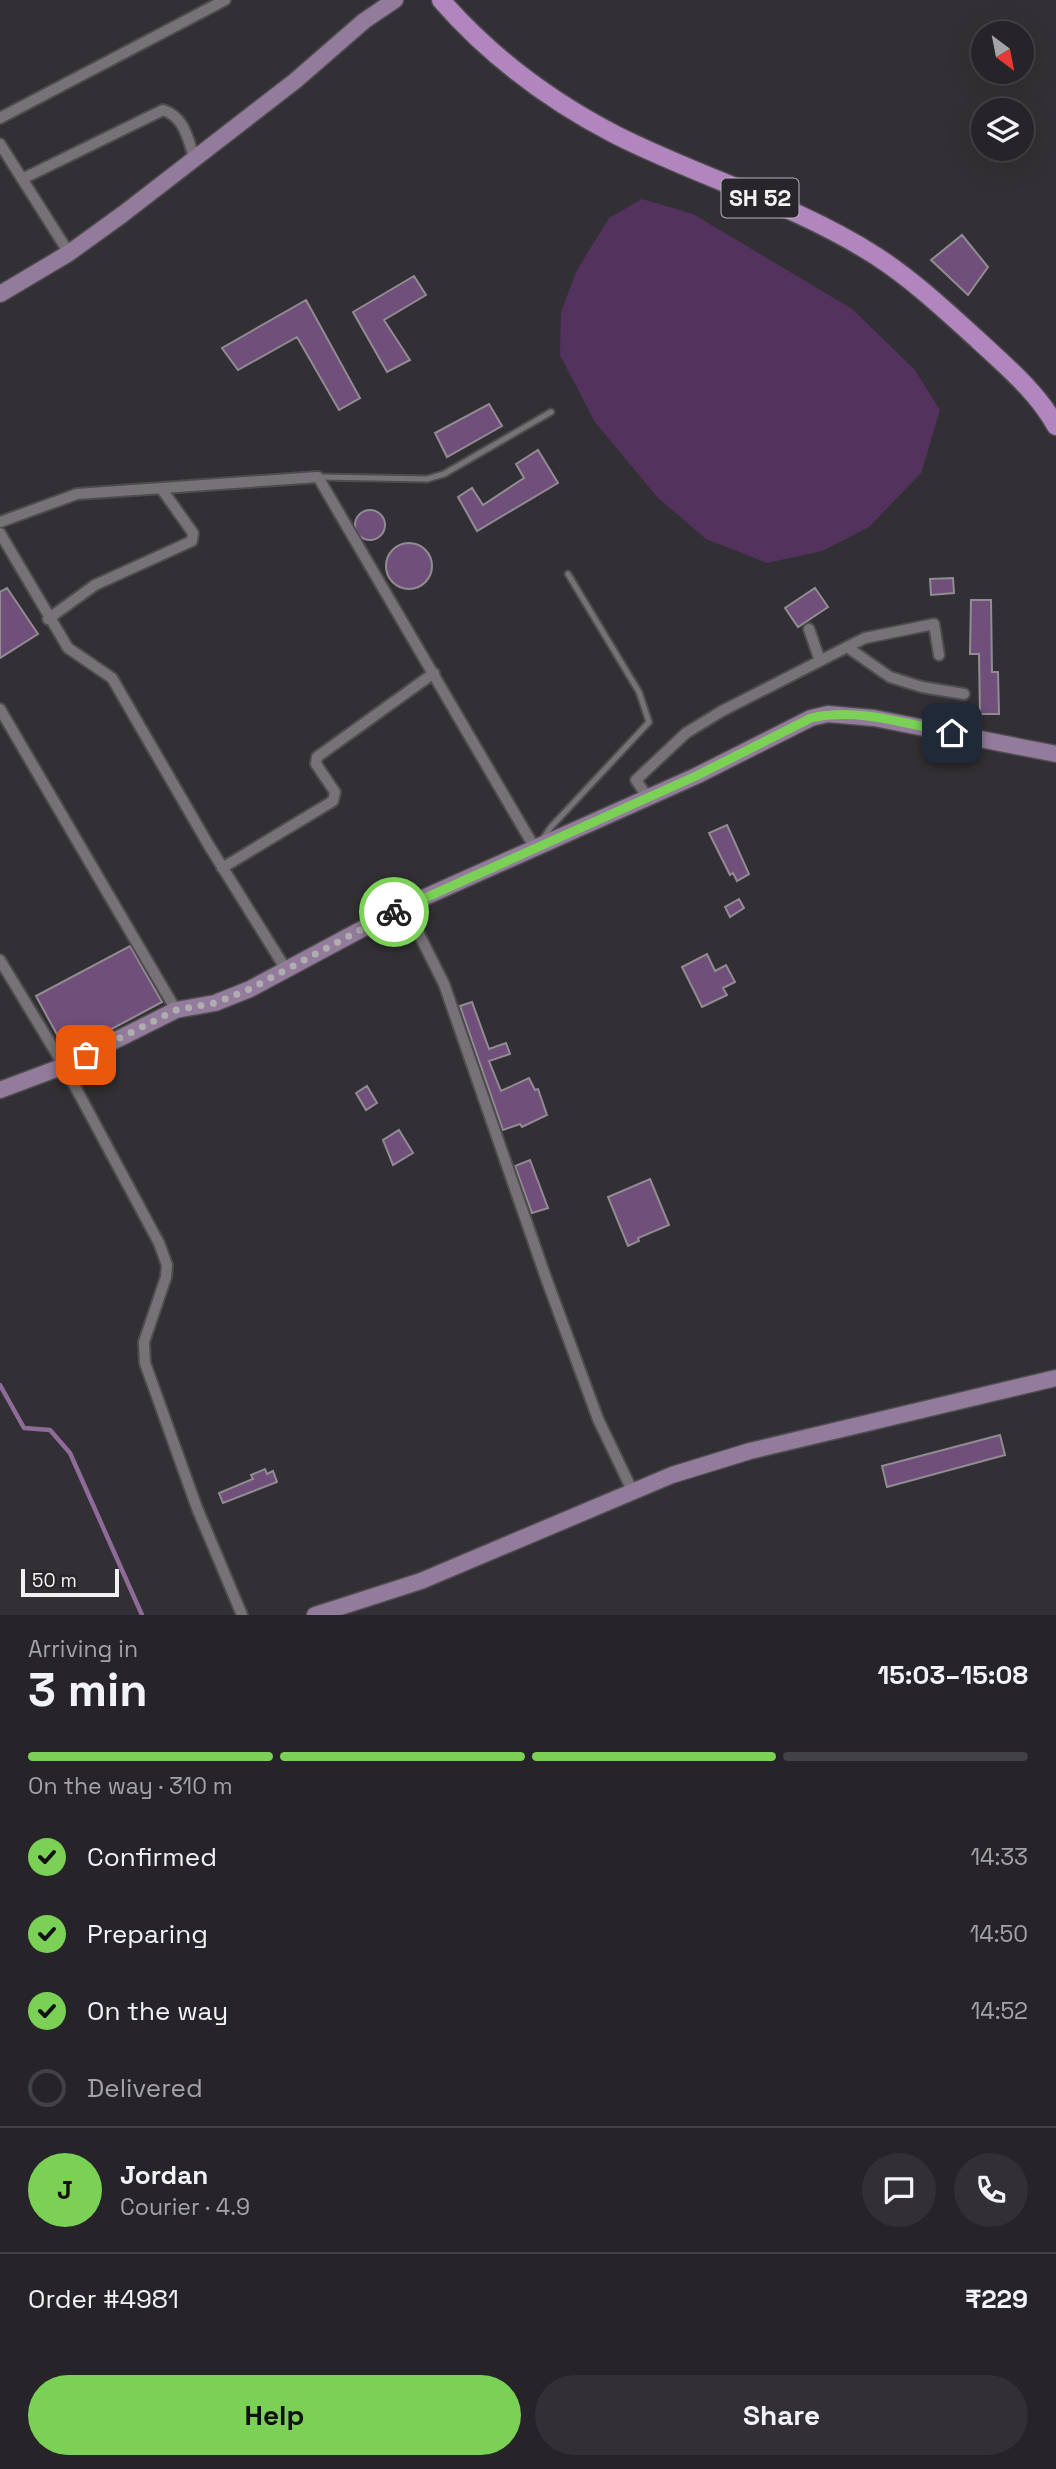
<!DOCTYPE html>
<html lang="en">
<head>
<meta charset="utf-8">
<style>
  :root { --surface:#262428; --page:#323034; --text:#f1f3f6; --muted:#a4a4a8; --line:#424145; --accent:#7ad156 }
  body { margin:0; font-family:"Space Grotesk",sans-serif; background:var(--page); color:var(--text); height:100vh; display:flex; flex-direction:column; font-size:26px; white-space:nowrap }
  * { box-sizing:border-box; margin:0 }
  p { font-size:23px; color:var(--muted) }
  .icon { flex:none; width:38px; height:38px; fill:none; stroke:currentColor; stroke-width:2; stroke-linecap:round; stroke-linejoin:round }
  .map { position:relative; height:1615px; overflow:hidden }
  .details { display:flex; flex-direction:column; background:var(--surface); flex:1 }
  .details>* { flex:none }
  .needle { width:46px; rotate:148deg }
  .buttons { position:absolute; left:971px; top:21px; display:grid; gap:14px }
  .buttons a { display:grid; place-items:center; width:63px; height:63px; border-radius:50%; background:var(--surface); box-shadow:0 7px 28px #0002,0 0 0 2px var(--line); font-size:35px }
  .scale { position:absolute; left:21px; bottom:18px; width:98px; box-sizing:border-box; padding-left:7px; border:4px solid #f3f1f4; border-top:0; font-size:19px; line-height:24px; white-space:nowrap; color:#f3f1f4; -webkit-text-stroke:5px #29262b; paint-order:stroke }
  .pin { position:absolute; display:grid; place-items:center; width:60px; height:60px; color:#fff; margin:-30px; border-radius:14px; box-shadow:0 4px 10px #0006 }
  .courier { position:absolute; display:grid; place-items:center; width:70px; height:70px; margin:-35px; border:5px solid #7ad156; border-radius:50%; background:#fff; color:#222; box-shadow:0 2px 9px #0007 }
  .overview em { font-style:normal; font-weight:800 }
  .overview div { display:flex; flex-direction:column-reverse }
  .overview { display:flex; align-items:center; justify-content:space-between; height:119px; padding:0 28px }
  h1 { font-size:46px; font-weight:800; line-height:52px }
  .bar { display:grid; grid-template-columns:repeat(4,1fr); gap:10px 7px; align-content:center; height:84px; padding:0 28px }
  .bar i { height:9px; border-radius:5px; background:var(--line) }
  .bar .selected { background:var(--accent) }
  .bar p { grid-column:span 4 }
  .line { display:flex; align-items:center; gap:18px; padding:0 28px; border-top:2px solid var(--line) }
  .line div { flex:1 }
  .round { display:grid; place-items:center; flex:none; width:74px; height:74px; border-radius:37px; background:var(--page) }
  ol { padding:0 28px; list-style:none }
  li { display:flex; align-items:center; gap:21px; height:77px }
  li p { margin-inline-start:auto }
  li .icon { padding:7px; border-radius:50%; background:var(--accent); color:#111; stroke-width:4 }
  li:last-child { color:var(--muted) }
  li i { width:38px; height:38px; border:4px solid var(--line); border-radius:50% }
  .action { display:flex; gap:14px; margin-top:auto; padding:14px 28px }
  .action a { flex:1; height:80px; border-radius:42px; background:var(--accent); color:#111; font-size:28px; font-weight:800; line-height:80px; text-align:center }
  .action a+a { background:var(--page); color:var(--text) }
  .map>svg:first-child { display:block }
  .green { fill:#53335d }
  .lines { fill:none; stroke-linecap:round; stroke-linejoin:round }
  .stream { stroke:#8e6b99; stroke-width:4.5 }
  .building { fill:#704f7b; stroke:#918c92; stroke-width:2 }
  .lane-casing { stroke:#4f4c50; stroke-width:9 }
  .street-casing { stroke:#4f4c50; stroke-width:14 }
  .secondary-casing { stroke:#4f4c50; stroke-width:19 }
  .primary-casing { stroke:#4f4c50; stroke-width:21 }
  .lane { stroke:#767277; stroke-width:5 }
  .street { stroke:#767277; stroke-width:10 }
  .secondary { stroke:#937c9b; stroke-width:16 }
  .primary { stroke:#b186be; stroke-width:18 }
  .done { stroke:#b0adb1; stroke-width:7; stroke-dasharray:0 12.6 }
  .route { stroke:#7ad156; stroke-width:9 }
  .labels { text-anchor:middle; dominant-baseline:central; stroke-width:6; stroke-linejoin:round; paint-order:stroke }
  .shield { fill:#29262b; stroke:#b6b4b8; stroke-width:2 }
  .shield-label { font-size:23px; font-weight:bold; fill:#f3f1f4 }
</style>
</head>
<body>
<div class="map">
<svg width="1056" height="1615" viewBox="0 0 1056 1615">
  <rect width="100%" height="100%" fill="#333035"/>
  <path class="green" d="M642 199 693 214 852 309 914 369 940 410 921 473 869 527 822 551 767 563 706 539 657 497 595 422 560 355 561 312 577 270 609 218Z"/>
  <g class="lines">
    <path class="stream" d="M0 1385 24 1428 50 1430 70 1453 142 1615"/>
  </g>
  <path class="building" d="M962 235 988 267 968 295 931 260Z
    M414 276 426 295 384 320 410 360 387 372 353 312Z
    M306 300 360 398 339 410 297 337 238 370 222 348Z
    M489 404 502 426 447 457 435 433Z
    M538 450 558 483 477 531 458 497 472 488 483 505 524 478 516 464Z
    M355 525a15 15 0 1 1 30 0a15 15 0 1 1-30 0Z
    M386 566a23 23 0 1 1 46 0a23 23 0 1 1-46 0Z
    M953 578 954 593 931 595 930 579Z
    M7 588 38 634 0 658V592Z
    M815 588 828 607 798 627 785 608Z
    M971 600H991L992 672H998L999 714H980L979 654H970Z
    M727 825 749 874 737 881 733 873 730 875 709 833Z
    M739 899 744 908 730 917 725 907Z
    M130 946 162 1002 67 1053 36 996Z
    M707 954 715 971 726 965 735 982 723 988 727 995 702 1007 682 967Z
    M472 1002 489 1049 506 1043 510 1054 489 1061 501 1091 529 1078 535 1090 538 1089 547 1115 522 1127 520 1124 503 1130 460 1006Z
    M367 1086 377 1103 366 1110 356 1093Z
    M399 1130 413 1153 393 1165 383 1140Z
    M530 1160 548 1208 532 1213 515 1166Z
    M650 1179 669 1225 638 1238 639 1241 628 1246 608 1197Z
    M1000 1435 1005 1455 887 1487 882 1466Z
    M265 1469 267 1474 273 1471 277 1482 223 1503 219 1493 253 1479 251 1475Z"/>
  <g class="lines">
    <g class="lane-casing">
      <path id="lane" d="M319 477 427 479 444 474 551 412
        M542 840 551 827 649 722 639 692 568 574"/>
    </g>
    <g class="street-casing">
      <path id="street" d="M0 118 225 0
        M0 144 69 253
        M22 179 163 110C185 117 188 140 195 160
        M0 522 77 494 318 477 536 850
        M0 533 68 648 112 678 208 844 287 971
        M48 619 95 585 192 541 193 533 161 488
        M809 629 820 661
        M847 647 865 638 934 624 939 655
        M0 709 176 1010
        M648 798 636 780 686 733 722 711 847 647 890 677 922 687 964 694
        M222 868 333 801 335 792 316 764 317 757 434 673
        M405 906 444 984 546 1278 598 1419 632 1490
        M0 960 64 1066 159 1243 167 1265 166 1277 144 1342 145 1363 197 1508 242 1615"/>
    </g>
    <g class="secondary-casing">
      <path id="secondary" d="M0 294 69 253 123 214 295 81 364 21 395 0
        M0 1090 64 1066 176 1010 215 1003 250 989 405 906 696 776 811 718 828 714 874 718 1056 754
        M315 1615 421 1581 672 1475 750 1451 1056 1378"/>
    </g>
    <g class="primary-casing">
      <path id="primary" d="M441 0C490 56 550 101 616 135 701 178 795 204 876 256 913 280 946 311 978 340 1007 367 1037 392 1056 426"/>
    </g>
    <use href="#lane" class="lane"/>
    <use href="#street" class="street"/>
    <use href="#secondary" class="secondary"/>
    <use href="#primary" class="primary"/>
  </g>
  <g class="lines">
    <path class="done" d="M86 1055 176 1010 215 1003 250 989 394 912"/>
    <path class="route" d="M394 912 696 776 811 718C856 707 907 724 952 733"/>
  </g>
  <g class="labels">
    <rect class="shield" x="721.5" y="178.5" width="77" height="39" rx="5"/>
    <g class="shield-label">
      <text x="760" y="198">SH 52</text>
    </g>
  </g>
</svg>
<div class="buttons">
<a><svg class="needle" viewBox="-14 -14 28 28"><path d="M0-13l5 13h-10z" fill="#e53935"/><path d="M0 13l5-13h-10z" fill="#a4a4a8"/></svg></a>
<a><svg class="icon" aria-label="layers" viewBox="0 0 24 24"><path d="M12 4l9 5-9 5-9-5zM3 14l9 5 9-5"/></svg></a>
</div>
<div class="scale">50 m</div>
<div class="pin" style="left:86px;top:1055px;background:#ea580c"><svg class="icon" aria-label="bag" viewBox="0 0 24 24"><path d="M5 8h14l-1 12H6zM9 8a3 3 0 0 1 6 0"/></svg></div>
<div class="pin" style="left:952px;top:733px;background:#1f2937"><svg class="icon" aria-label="home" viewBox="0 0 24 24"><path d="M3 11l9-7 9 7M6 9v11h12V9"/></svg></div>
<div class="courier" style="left:394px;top:912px"><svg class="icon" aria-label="bike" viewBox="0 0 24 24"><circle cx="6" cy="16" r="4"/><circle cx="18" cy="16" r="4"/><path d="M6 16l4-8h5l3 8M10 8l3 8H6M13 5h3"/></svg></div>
</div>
<section class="details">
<div class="overview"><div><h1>3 min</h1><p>Arriving in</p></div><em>15:03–15:08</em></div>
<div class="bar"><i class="selected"></i><i class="selected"></i><i class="selected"></i><i></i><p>On the way · 310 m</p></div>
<ol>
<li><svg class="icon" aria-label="check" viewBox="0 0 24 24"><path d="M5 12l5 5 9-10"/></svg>Confirmed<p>14:33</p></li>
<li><svg class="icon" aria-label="check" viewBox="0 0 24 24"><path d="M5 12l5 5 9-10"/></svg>Preparing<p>14:50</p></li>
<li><svg class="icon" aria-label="check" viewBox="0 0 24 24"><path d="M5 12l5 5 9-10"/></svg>On the way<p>14:52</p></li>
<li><i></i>Delivered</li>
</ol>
<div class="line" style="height:126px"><b class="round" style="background:var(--accent);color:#111">J</b><div><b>Jordan</b><p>Courier · 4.9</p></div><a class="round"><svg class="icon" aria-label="chat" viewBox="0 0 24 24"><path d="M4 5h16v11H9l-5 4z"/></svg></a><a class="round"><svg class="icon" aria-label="phone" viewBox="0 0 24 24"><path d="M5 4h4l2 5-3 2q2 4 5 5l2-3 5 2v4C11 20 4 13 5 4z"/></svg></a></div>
<div class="line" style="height:91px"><div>Order #4981</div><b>₹229</b></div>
<div class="action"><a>Help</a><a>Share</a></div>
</section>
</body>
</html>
